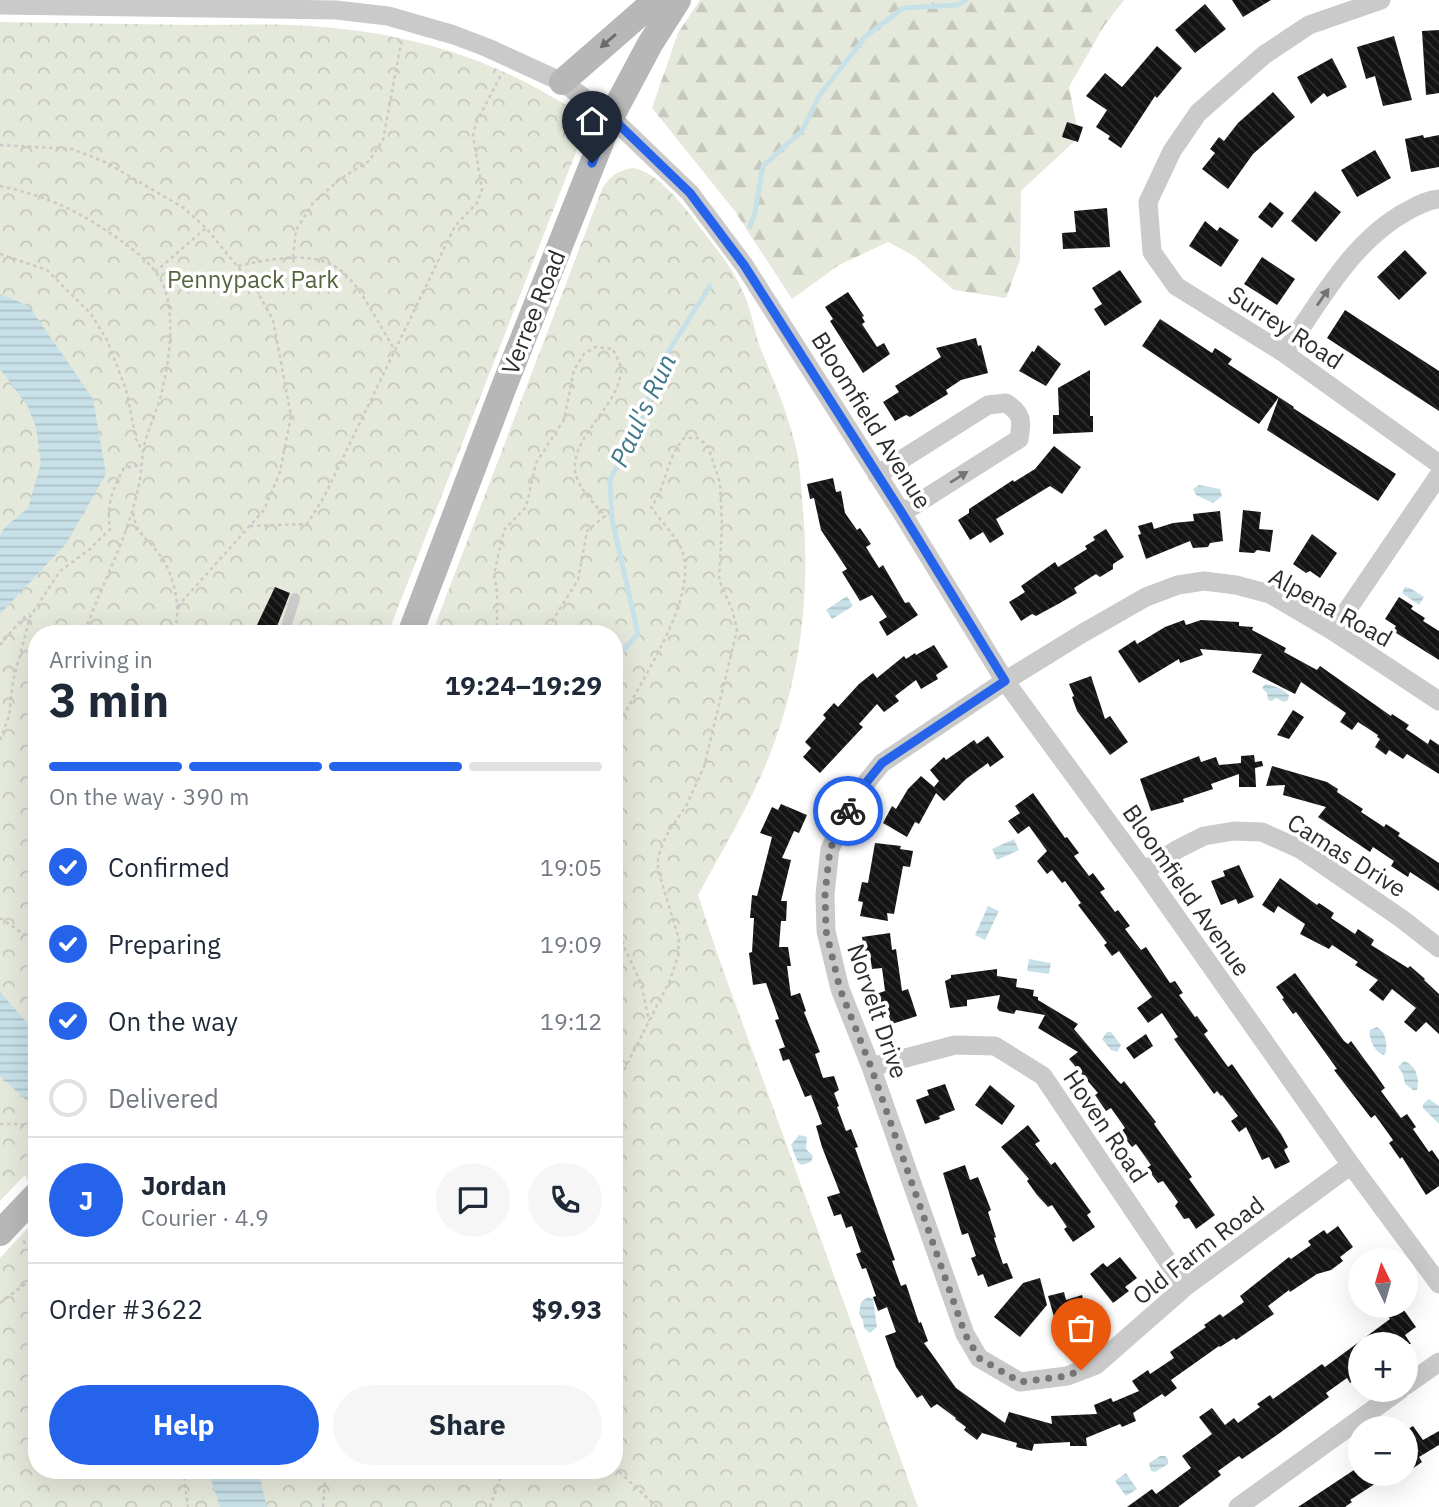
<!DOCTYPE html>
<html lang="en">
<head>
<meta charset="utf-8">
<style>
  :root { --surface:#fff; --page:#f6f6f7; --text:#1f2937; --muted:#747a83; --line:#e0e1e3; --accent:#2563eb }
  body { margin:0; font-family:"IBM Plex Sans",sans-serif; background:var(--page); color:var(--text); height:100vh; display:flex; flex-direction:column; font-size:26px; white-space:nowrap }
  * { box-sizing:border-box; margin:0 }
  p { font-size:23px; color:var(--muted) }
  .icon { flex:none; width:38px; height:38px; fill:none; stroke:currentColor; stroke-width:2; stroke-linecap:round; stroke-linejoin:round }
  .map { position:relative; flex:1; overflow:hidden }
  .sheet { position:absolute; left:28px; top:625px; width:595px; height:854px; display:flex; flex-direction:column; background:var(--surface); border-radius:28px; box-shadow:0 7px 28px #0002 }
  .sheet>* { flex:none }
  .needle { width:46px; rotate:355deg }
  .controls { position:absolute; left:1348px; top:1248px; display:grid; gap:14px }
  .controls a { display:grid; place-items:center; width:70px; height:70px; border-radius:50%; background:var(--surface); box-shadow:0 7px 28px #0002; font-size:35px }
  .pin { position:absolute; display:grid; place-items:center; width:60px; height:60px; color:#fff; margin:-72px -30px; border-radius:50% 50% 50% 0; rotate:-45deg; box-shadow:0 0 7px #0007 }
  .pin .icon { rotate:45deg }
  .courier { position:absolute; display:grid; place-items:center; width:70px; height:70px; margin:-35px; border:5px solid #2563eb; border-radius:50%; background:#fff; color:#222; box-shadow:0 2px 9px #0007 }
  .headline em { font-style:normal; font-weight:700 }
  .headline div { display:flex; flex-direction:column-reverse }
  .headline { display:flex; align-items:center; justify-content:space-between; height:119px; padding:0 21px }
  h1 { font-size:46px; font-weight:700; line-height:52px }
  .bar { display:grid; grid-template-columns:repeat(4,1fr); gap:10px 7px; align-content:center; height:84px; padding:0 21px }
  .bar i { height:9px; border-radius:5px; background:var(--line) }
  .bar .selected { background:var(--accent) }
  .bar p { grid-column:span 4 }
  .line { display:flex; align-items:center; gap:18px; padding:0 21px; border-top:2px solid var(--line) }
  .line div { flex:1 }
  .round { display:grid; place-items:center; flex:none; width:74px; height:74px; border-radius:37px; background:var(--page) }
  ol { padding:0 21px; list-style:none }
  li { display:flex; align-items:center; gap:21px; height:77px }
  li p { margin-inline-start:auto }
  li .icon { padding:7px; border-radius:50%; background:var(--accent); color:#fff; stroke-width:4 }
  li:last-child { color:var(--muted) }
  li i { width:38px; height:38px; border:4px solid var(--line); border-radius:50% }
  .primary-button { display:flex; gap:14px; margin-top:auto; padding:14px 21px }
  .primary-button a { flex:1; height:80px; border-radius:42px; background:var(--accent); color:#fff; font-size:28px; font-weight:700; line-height:80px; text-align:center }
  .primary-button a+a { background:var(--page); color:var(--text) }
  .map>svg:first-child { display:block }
  .forest { fill:url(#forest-firs) }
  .park { fill:url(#park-crowns) }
  .water { fill:url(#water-rules) }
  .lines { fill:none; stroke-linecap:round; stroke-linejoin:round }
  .stream { stroke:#c8e1e8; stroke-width:5 }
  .building { fill:url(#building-back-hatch) }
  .path { stroke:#cacaca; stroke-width:2.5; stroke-dasharray:3.5 3.5; stroke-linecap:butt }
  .lane { stroke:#cacaca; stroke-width:10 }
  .street { stroke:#cacaca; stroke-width:19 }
  .secondary { stroke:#b7b7b7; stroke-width:26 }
  .oneway { fill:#6b6b6b }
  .oneway2 { fill:#747474 }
  .done { stroke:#767676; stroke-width:7; stroke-dasharray:0 12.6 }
  .route { stroke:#2563eb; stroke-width:9 }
  .labels { text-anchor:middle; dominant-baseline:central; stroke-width:7; stroke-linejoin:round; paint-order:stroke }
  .park-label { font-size:24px; fill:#56653d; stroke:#fff }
  .street-label { font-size:24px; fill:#2d2d2d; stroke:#fff }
  .water-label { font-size:26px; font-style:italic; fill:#417889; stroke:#fff }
</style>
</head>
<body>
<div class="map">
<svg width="1439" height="1507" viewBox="0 0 1439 1507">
  <defs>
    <pattern id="forest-firs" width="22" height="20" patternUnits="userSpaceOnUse" patternTransform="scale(1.75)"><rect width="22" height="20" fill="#e5e9db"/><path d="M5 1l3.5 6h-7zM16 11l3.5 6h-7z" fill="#c5c8bc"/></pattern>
    <pattern id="park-crowns" width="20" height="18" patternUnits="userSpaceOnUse" patternTransform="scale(1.75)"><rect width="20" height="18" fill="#e5e9db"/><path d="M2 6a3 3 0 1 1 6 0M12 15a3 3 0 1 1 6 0" fill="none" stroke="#c5c8bc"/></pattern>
    <pattern id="water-rules" width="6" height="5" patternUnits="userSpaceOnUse" patternTransform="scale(1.75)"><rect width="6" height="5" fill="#c8e1e8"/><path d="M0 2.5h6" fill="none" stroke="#acc1c7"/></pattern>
    <pattern id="building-back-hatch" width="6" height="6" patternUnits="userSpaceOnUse" patternTransform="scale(1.75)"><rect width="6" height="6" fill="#141414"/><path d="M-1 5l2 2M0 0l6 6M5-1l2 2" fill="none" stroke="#2e2e2e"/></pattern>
  </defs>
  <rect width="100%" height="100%" fill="#fff"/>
  <path class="forest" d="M700 0H1124L1104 26 1069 87 1079 137 1021 191 1020 260 1006 298 954 290 914 256 888 242 839 265 792 299 734 210 652 108 678 33Z"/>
  <path class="park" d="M0 22C65 23 131 24 196 25 238 25 281 23 323 27 398 33 474 53 540 90 568 107 590 110 578 147L388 633 37 634V1200L25 1175 0 1201Z
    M633 168C662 172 694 220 712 243 723 257 736 275 743 292 752 310 754 333 762 352 776 386 791 421 798 457 800 471 801 485 802 499 812 595 800 690 760 778 742 818 719 857 698 895L717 953 918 1507H0V1258L37 1218V1470H614V634L432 633 603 187C611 175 619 170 633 168Z"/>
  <path class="water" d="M0 294 29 306 93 399 106 474 66 544 0 614V535L5 527 28 508 41 463 36 427 27 405 0 369Z
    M1199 485 1220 489 1222 496 1213 503 1196 495 1193 489Z
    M1405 587 1410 588 1424 597 1419 605 1402 593Z
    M847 596 853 606 832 619 826 610Z
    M1265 684C1275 686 1281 688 1289 695L1288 700 1284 702 1276 698 1272 701 1268 700 1267 693 1262 688Z
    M1014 839 1019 850 997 860 992 849Z
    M988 906 999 911 985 940 975 935Z
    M1029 959 1051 963 1049 974 1027 971Z
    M0 992 37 1034V1110L0 1076Z
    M1377 1027C1386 1032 1387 1043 1386 1052L1384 1055C1375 1053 1368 1038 1370 1030Z
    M1107 1032H1111L1121 1045 1117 1052 1111 1050 1102 1039Z
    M1404 1061C1416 1065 1420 1078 1417 1090H1413L1405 1084 1403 1074 1398 1067Z
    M1429 1099 1439 1106V1124L1423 1108V1104Z
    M799 1135 807 1137 806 1149 813 1156 811 1162 802 1165 798 1163 791 1145Z
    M868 1297 873 1299 877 1327 870 1333 864 1328 863 1320 859 1314 861 1302Z
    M1160 1456H1165L1168 1459V1464L1155 1472 1151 1471 1149 1463Z
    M208 1470H258L267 1507H220Z
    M1126 1473 1137 1489 1126 1496 1115 1481Z"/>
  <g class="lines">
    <path class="stream" d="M750 227 755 212 763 166 802 131 819 96 866 36 903 8 958 5 966 0
      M614 660 638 634 612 519 610 480 640 423 659 366 710 286"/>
  </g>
  <path class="building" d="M1232 0H1271L1243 17Z
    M1205 4 1226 29 1195 53 1175 30Z
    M1439 30V93L1426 95 1422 31Z
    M1394 36 1412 100 1383 106 1375 76 1366 79 1357 47Z
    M1157 46 1182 68 1157 98 1155 96 1121 148 1108 139 1110 136 1096 127 1107 110 1086 96 1105 73 1122 87Z
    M1332 58 1347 87 1327 97 1324 93 1311 104 1297 77Z
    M1273 92 1295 117 1253 154 1228 189 1202 169 1215 153 1210 149 1219 137 1224 141 1238 123Z
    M1067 122 1083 127 1078 142 1062 137Z
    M1423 135 1424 138 1439 135V167L1411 172 1405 139Z
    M1375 150 1391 178 1357 197 1341 170Z
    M1315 191 1341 212 1316 242 1291 221Z
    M1270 202 1284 213 1272 228 1258 217Z
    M1107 208 1110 247 1063 249 1062 233 1076 232 1074 211Z
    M1205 221 1217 231 1220 227 1239 240 1221 267 1189 246Z
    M1405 250 1427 273 1399 300 1377 277Z
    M1262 257 1295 279 1277 305 1244 284Z
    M1120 270 1142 302 1105 326 1094 309 1102 304 1092 288Z
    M848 292 864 316 862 317 865 322 862 324 877 347 884 343 890 354 863 373 830 321 833 319 825 307Z
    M1345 310 1439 371V411L1327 338Z
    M1160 319 1212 353 1215 348 1232 359 1228 364 1294 407 1293 408 1396 474 1378 501 1267 430 1279 397 1259 424 1142 346Z
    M976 338 978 346 981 345 988 373 961 380 946 390 948 394 910 417 906 415 895 421 883 402 899 392 895 386 941 357 936 348Z
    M1038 345 1061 364 1046 386 1019 371 1032 351 1034 352Z
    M1090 370V416H1093V432L1053 434V415H1059L1058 388Z
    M1054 446 1081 467 1062 494 1050 486 996 519 1004 534 990 543 983 532 970 540 958 520 969 513V509L1013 480 1014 482 1035 469Z
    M833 478 836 492 841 491 845 513 857 530 860 528 871 544 866 547 879 568 883 565 905 603 909 602 918 615 887 636 879 622 887 617 872 595 860 601 842 572 847 569 821 530 814 498 810 499 807 484Z
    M1243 510 1261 512 1259 529 1273 530 1270 552 1257 550 1254 553 1239 552Z
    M1220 511 1223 541 1210 543 1208 547 1193 548 1190 541 1146 559 1138 535 1141 534 1138 526 1152 522 1154 529 1173 523 1194 521 1193 514Z
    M1106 529 1124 557 1113 564V569L1100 577 1096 574 1074 588 1077 593 1060 603 1036 616 1032 614 1021 621 1009 602 1025 592 1021 586 1055 562 1058 567 1087 549 1085 546 1095 540 1093 537Z
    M1312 534 1337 553 1320 578 1310 571 1306 573 1293 564Z
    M275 587 290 593 274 634 256 627Z
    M1399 597 1413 606 1411 609 1425 618 1423 621 1439 631V660L1393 631 1396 626 1385 619Z
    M1184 620 1186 625 1201 620 1239 622V626L1253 627 1252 630 1286 648 1284 652 1317 670 1320 666 1391 716 1392 714 1409 725 1406 729 1428 744 1430 739 1439 745V774L1407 754 1403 759 1389 750 1386 755 1375 747 1380 739 1377 737 1378 735 1358 722 1352 730 1340 722 1346 713 1301 682 1295 694 1252 672 1262 654 1200 649 1203 655 1180 663 1179 659 1139 683 1118 651 1135 640 1137 644 1165 627Z
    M934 645 948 667 936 675 938 679 921 689 916 680 895 696 899 701 884 712 877 704 859 724 863 727 820 773 803 757 811 748 805 742 826 718 823 715 834 703 838 707 859 684 873 673 877 678 904 656 906 659 915 653 916 655Z
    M1091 676 1105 719 1110 716 1128 742 1110 755 1077 711 1072 697 1074 696 1069 684Z
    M1293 710 1304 717 1289 739 1277 735Z
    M988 736 1004 757 990 767 988 763 966 779 944 801 936 793 919 824 915 822 907 837 883 823 892 806 896 809 908 789 921 776 934 787 939 781 930 770 944 757 946 760 974 740 977 744Z
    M1254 755 1255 762 1262 761 1263 766 1255 768 1256 787H1239V774L1211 784 1213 789 1183 799 1184 802 1151 811 1140 779 1199 756 1201 762 1216 757 1219 765 1241 763V756Z
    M1272 766 1327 782 1338 789 1337 792 1363 809 1361 812 1384 827 1386 824 1400 833 1398 836 1439 863V891L1410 872 1408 877 1391 866 1394 861 1373 847 1370 852 1318 817 1326 807 1283 795 1285 785 1266 786Z
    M1033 793 1065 838 1067 837 1079 853 1074 856 1089 876 1093 873 1105 889 1100 892 1115 912 1118 910 1130 926 1125 929 1141 950 1146 947 1170 983 1175 981 1183 993 1179 995 1195 1017 1197 1016 1208 1031 1204 1034 1228 1067 1232 1064 1281 1134 1288 1147 1284 1150 1290 1162 1275 1169 1269 1157 1262 1160 1246 1127 1239 1132 1231 1121 1238 1116 1222 1095 1221 1096 1217 1091 1214 1094 1174 1039 1178 1037 1162 1013 1148 1023 1137 1008 1152 997 1119 951 1112 956 1104 945 1107 943 1078 905 1081 903 1065 881 1062 883 1052 870 1047 874 1037 861 1047 851 1029 826 1018 834 1008 821 1020 813 1015 806Z
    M781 804 807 815 799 833 794 831 782 858 791 860 781 901H787L786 921H781L779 947H788L791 966H787L791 996 800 993 806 1011 804 1012 820 1052 815 1054 823 1078 834 1076 839 1090 834 1093 839 1106 837 1107 846 1131 851 1129 858 1147 855 1148 895 1260 892 1261 901 1286 906 1284 919 1323 921 1322 928 1341 924 1343 956 1388 1005 1423 1009 1412 1052 1424 1051 1416 1097 1414 1094 1405 1111 1398 1113 1402 1139 1391 1132 1381 1148 1370 1150 1374 1174 1358 1170 1352 1206 1327 1204 1325 1220 1314 1223 1317 1244 1302 1240 1296 1289 1257 1291 1259 1311 1245 1308 1241 1324 1230 1327 1234 1338 1226 1353 1247 1340 1257 1343 1261 1331 1270 1317 1274 1290 1292 1289 1290 1268 1306 1274 1314 1236 1340 1234 1338 1220 1347 1219 1346 1171 1380 1177 1388 1165 1397 1162 1394 1133 1413 1136 1421 1122 1427 1120 1424 1086 1438 1087 1446H1070V1442L1034 1444 1032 1451 1016 1447 1017 1443 982 1433 977 1440 964 1430 966 1427 955 1419 956 1418 937 1404 931 1408 922 1395 917 1398 896 1367 885 1336 896 1332 887 1307 878 1311 873 1297 876 1296 866 1268 862 1269 856 1254 861 1252 852 1226 846 1228 841 1214 834 1216 827 1197 840 1193 822 1147 816 1126 822 1124 811 1095 805 1097 789 1059 783 1061 779 1049 785 1047 775 1020 779 1019 766 983 753 985 749 953 752 952 754 918H750L752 895 757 896 772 837 760 833 772 807 778 810Z
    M875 843 901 846 900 849 913 851 910 867 903 866 894 914 887 913 888 921 860 916 863 902 858 901 862 882 868 883Z
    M1239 865 1254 897 1238 904 1236 899 1221 905 1211 881 1225 876 1223 871Z
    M1280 878 1317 905 1319 903 1334 913 1331 918 1355 934 1358 929 1374 940 1371 945 1408 968 1410 966 1425 979 1424 980 1439 994V1034L1426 1022 1416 1032 1404 1022 1416 1008 1392 989 1383 1001 1369 990 1378 980 1355 965 1358 962 1332 945 1329 949 1300 934 1305 924 1278 906 1274 913 1262 905Z
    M890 933 892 950 896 949 902 991 908 989 917 1016 892 1024 887 1011 882 1013 876 994 885 991 882 968 872 969 870 955 865 956 862 937Z
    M997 969V976L1017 979 1016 987 1034 990 1033 996 1038 997V1000L1078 1024 1074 1029 1117 1080 1121 1084 1124 1081 1156 1122 1154 1124 1192 1177 1189 1179 1215 1215 1196 1229 1189 1218 1184 1219 1175 1206 1178 1202 1163 1181 1158 1183 1147 1168 1151 1165 1136 1144 1132 1147 1120 1132 1125 1128 1111 1108 1106 1111 1095 1095 1098 1093 1069 1059 1078 1052 1038 1028 1045 1015 1016 1010 1014 1014 999 1011 997 1008 1000 995 967 1000V1006L950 1008 945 981 951 978V975Z
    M1295 973 1344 1041 1348 1044 1351 1041 1376 1075 1385 1088 1381 1091 1401 1118 1407 1114 1416 1127 1413 1129 1429 1152 1432 1150 1439 1160V1186L1426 1195 1402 1157 1400 1159 1389 1143 1393 1140 1375 1115 1371 1118 1334 1070 1337 1069 1296 1012 1293 1014 1282 999 1284 998 1276 987Z
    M1146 1034 1153 1046 1134 1059 1126 1048Z
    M945 1084 955 1110 939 1116 940 1119 925 1124 916 1100 929 1095 927 1090Z
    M990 1085 1015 1106 1002 1125 975 1105Z
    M1028 1125 1040 1141 1035 1144 1051 1165 1055 1162 1091 1212 1087 1215 1095 1227 1073 1242 1064 1229 1067 1227 1052 1205 1048 1207 1037 1195 1027 1181 1029 1179 1001 1147Z
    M965 1165 970 1180 978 1177 991 1210 988 1212 996 1237 994 1238 1003 1264 1007 1263 1013 1278 988 1287 983 1274 978 1276 971 1258 976 1256 968 1233 962 1235 943 1173Z
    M1120 1257 1137 1278 1125 1287 1129 1291 1113 1303 1090 1274 1103 1263 1107 1267Z
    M1040 1278 1047 1305 1020 1337 994 1317 1023 1283Z
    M1064 1292 1066 1300 1082 1295 1085 1306 1079 1309 1083 1321 1076 1323 1077 1328 1059 1334 1048 1296Z
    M1401 1306 1416 1327 1405 1335 1411 1344H1360V1376L1350 1383 1347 1378 1326 1393 1329 1397 1277 1435 1242 1459 1239 1456 1218 1471 1221 1475 1178 1507H1127L1152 1489 1156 1494 1191 1468 1182 1456 1212 1434 1199 1417 1212 1408 1225 1425 1234 1418 1238 1423 1260 1407 1257 1404 1270 1395 1273 1399 1322 1364 1325 1367 1390 1319 1387 1315Z
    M1413 1426 1423 1440 1439 1431V1445L1419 1457 1422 1462 1405 1474V1431Z
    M1360 1466V1474H1390L1350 1500 1352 1502 1345 1507H1298Z"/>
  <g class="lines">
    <path class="path" d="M0 145 72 149 105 162 184 208 206 228 256 289 273 320 291 416 280 472 264 510 177 607
      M0 186C42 195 71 207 107 231 125 243 142 255 156 272 178 302 170 357 162 391 158 408 150 425 145 442 141 457 142 474 138 489 127 540 101 585 84 634
      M0 254 47 270 91 314 107 340 117 366 126 389 136 439 143 452
      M293 257 296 230 313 203 340 179 369 161 383 140 402 38
      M238 266C342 243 346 266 395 351
      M155 272 206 228
      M133 513C137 535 146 537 159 554 174 573 183 611 173 634
      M250 526 307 524 324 497 455 226 477 203 482 189 473 136 476 123 502 73
      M497 634V592L494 574 504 530 526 507 536 463 564 420 574 370 584 354 595 347 613 349C615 355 621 363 621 369 621 404 571 436 575 471 578 489 594 503 605 516L587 531 578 580 551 623 547 634
      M0 645 22 619 30 614
      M614 735C633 690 705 594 680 546 673 533 660 520 651 507 667 486 666 458 684 438H698L708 446 720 483 722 526 719 580 733 612 737 630 704 767 686 806 666 836 658 857V870L679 939 678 956 670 980 614 1090
      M0 740 9 716 13 681 30 617 60 571 89 550 110 529C106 507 113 487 124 468L140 465
      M37 771V790
      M614 914 624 947 641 983 649 1021
      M0 918 37 943
      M0 1124H20L37 1131
      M23 1241 37 1253
      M0 1303 37 1275
      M614 1467 657 1507
      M183 1470 188 1507
      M323 1507 326 1470
      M490 1507 503 1470"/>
    <path class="lane" d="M284 634 295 598"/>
    <path class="street" d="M1381 0 1309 25 1264 55 1198 113 1172 151 1148 202 1152 252 1176 286 1284 353 1439 464
      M0 5 336 10 388 16 454 35 488 48 562 82 611 117 690 193 744 265 902 513 1005 681 1144 871 1351 1165 1439 1284
      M1284 353C1320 302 1352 240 1409 210 1419 205 1427 200 1439 199
      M877 475 988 405 1006 403C1023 414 1022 421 1019 439L902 513
      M1333 631 1439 475
      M1144 871 1178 849 1204 836 1234 831 1262 832 1300 849 1402 919 1439 948
      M871 1067 955 1045 995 1046 1043 1076 1185 1287
      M1351 1165 1185 1287 1096 1365 1067 1376 1020 1382 979 1358 965 1334 871 1067 840 989 826 931 825 894 830 849 853 799 882 763 1005 681 1083 633 1146 597 1178 585 1204 581 1236 585 1270 594 1333 631 1439 701
      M1405 1386 1439 1362
      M1238 1507 1400 1390"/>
    <path class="secondary" d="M562 82 656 0
      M410 634 503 389 611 117 650 44 678 0
      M0 1233 37 1194"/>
  </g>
  <defs><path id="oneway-solid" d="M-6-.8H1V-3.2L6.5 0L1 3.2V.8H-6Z" transform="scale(1.75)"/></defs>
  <use class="oneway" href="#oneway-solid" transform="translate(608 41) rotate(139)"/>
  <g class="oneway2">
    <use href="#oneway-solid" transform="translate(1323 297) rotate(-55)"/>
    <use href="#oneway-solid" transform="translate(959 477) rotate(-32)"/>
  </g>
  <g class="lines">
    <path class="done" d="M848 811 830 849 825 894 826 931 840 989 871 1067 965 1334 979 1358 1020 1382 1067 1376 1081 1370"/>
    <path class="route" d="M592 163 611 117 690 193 744 265 902 513 1005 681 882 763 853 799 848 811"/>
  </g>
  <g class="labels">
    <g class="park-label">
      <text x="253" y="279">Pennypack Park</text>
    </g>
    <g class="street-label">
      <text transform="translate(533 312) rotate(-68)">Verree Road</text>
      <text transform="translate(1286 327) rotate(33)">Surrey Road</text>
      <text transform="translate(872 420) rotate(58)">Bloomfield Avenue</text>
      <text transform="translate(1331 607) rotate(29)">Alpena Road</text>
      <text transform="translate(1347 855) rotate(32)">Camas Drive</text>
      <text transform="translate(1187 890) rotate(55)">Bloomfield Avenue</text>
      <text transform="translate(878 1011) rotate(71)">Norvelt Drive</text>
      <text transform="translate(1106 1126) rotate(56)">Hoven Road</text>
      <text transform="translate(1198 1250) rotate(-38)">Old Farm Road</text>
    </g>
    <g class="water-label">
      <text transform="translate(642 410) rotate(-65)">Paul's Run</text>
    </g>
  </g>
</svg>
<div class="controls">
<a><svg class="needle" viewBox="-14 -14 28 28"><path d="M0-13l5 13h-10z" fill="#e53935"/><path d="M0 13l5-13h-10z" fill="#747a83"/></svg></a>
<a>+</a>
<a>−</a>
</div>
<div class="pin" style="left:1081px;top:1370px;background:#ea580c"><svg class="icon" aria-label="bag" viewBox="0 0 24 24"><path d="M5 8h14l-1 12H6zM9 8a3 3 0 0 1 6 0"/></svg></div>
<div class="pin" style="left:592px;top:163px;background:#1f2937"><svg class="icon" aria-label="home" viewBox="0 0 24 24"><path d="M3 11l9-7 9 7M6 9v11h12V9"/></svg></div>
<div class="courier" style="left:848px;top:811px"><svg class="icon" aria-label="bike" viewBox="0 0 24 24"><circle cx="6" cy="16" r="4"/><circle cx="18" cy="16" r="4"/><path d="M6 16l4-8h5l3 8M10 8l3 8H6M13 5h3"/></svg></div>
<section class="sheet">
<div class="headline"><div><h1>3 min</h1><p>Arriving in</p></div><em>19:24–19:29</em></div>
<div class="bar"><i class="selected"></i><i class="selected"></i><i class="selected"></i><i></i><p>On the way · 390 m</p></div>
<ol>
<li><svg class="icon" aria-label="check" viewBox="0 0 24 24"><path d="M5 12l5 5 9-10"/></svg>Confirmed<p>19:05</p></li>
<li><svg class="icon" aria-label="check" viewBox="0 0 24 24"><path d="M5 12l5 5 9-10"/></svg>Preparing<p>19:09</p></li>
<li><svg class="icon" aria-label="check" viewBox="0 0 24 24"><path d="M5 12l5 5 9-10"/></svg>On the way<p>19:12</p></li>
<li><i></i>Delivered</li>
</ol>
<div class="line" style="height:126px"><b class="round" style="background:var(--accent);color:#fff">J</b><div><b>Jordan</b><p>Courier · 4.9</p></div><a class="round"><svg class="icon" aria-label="chat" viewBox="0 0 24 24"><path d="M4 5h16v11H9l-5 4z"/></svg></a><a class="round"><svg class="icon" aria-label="phone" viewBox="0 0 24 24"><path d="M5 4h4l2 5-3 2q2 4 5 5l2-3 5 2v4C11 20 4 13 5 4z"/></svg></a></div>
<div class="line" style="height:91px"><div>Order #3622</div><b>$9.93</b></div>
<div class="primary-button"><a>Help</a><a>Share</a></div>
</section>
</div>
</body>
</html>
